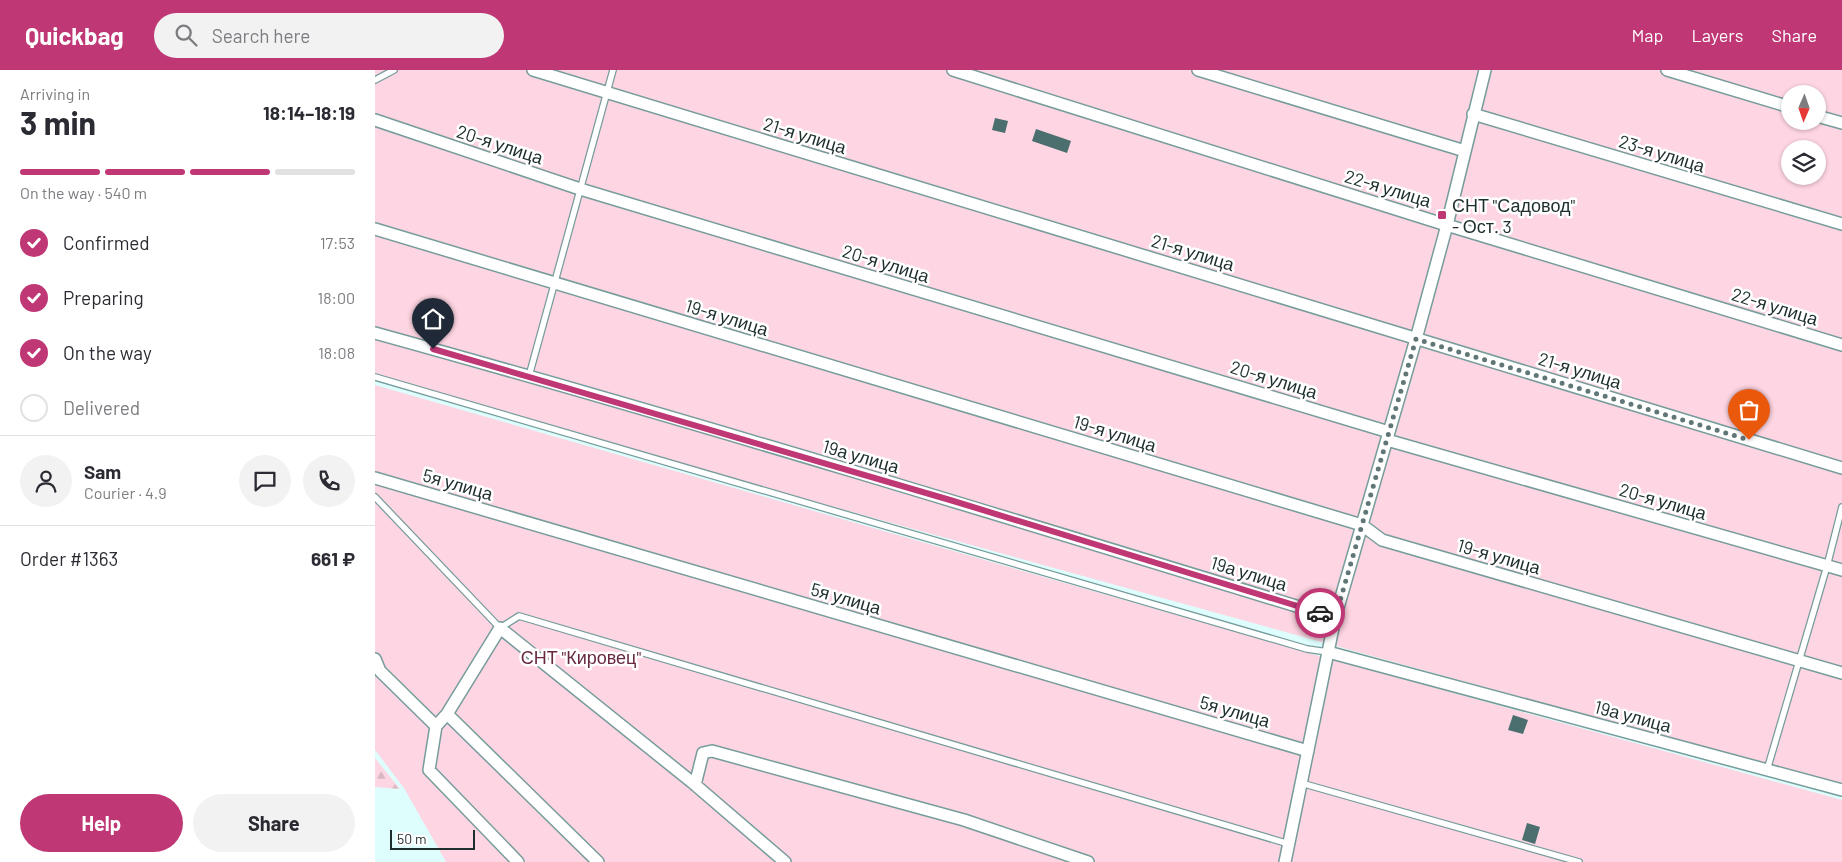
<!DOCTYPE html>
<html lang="en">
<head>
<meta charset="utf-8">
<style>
  :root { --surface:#fff; --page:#f2f2f3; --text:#2b2b33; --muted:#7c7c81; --line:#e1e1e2; --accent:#bf3775 }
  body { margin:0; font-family:Barlow,sans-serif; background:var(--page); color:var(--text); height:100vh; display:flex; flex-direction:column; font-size:19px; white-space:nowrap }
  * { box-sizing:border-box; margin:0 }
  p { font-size:16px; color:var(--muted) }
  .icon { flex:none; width:28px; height:28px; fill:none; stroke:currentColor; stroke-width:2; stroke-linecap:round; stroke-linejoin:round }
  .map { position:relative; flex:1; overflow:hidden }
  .drawer { display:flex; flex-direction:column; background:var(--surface); width:375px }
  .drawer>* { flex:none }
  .needle { width:32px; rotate:182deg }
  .buttons { position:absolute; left:1406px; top:15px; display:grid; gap:10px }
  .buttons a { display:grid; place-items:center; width:45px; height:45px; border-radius:50%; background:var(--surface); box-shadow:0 1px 4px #0004; font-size:25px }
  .scale { position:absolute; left:15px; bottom:12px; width:85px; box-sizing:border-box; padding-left:5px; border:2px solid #1e2d2d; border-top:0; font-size:14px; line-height:18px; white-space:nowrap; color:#1e2d2d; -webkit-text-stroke:4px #fff; paint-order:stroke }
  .pin { position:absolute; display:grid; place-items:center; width:42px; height:42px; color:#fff; margin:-51px -21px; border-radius:50% 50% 50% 0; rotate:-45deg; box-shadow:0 0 5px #0007 }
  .pin .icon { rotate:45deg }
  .courier { position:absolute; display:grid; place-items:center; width:50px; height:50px; margin:-25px; border:4px solid #bf3775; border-radius:50%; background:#fff; color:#222; box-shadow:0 1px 6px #0007 }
  .head em { font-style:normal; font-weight:700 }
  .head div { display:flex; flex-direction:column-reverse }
  .head { display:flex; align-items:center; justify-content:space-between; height:85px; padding:0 20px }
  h1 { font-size:32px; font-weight:700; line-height:38px }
  .bar { display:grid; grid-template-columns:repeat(4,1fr); gap:8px 5px; align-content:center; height:60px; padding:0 20px }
  .bar i { height:6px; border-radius:4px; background:var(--line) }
  .bar .on { background:var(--accent) }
  .bar p { grid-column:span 4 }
  .line { display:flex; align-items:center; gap:12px; padding:0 20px; border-top:1px solid var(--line) }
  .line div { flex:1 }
  .round { display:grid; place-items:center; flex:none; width:52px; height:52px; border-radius:26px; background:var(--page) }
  ol { padding:0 20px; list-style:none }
  li { display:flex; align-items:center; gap:15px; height:55px }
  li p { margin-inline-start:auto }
  li .icon { padding:5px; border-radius:50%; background:var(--accent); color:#fff; stroke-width:4 }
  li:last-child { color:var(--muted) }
  li i { width:28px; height:28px; border:2px solid var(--line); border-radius:50% }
  .button { display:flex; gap:10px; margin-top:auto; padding:10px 20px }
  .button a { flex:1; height:58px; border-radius:30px; background:var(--accent); color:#fff; font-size:20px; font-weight:700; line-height:58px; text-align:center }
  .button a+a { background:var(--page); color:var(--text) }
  header { display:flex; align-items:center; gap:30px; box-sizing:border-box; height:70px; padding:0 25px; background:var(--accent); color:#fff }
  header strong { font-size:24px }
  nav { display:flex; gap:28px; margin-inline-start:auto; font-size:18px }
  .search { width:350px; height:45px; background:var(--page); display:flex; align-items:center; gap:12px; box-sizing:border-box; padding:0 18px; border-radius:28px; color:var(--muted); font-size:19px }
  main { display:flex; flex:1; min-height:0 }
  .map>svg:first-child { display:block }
  .green { fill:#fed5e2; fill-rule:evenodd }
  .forest { fill:url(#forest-firs) }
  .building { fill:#4a6f6e }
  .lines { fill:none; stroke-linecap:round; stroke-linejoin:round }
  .lane-casing { stroke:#769c9b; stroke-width:8 }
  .street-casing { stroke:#769c9b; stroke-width:14 }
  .lane { stroke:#fff; stroke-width:5.5 }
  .street { stroke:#fff; stroke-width:11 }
  .done { stroke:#617676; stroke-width:5; stroke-dasharray:0 9 }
  .route { stroke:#bf3775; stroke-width:6 }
  .poi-dot { fill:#bf3775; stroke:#fff; stroke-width:2 }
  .labels { text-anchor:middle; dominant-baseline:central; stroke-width:5; stroke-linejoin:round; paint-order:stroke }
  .street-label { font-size:18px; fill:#1e2d2d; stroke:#fff }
  .poi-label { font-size:18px; fill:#1e2d2d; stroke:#fff; text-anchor:start }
  .park-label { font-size:18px; fill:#672942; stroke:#fff }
</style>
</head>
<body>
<header>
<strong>Quickbag</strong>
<div class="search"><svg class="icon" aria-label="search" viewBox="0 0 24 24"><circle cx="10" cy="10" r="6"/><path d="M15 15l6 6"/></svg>Search here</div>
<nav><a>Map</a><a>Layers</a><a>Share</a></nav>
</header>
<main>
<section class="drawer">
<div class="head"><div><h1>3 min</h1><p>Arriving in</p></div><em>18:14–18:19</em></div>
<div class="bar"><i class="on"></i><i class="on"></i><i class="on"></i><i></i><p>On the way · 540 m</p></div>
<ol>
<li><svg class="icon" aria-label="check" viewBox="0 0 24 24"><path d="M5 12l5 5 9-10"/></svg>Confirmed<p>17:53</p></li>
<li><svg class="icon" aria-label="check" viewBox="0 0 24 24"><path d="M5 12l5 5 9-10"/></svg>Preparing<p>18:00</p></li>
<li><svg class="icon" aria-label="check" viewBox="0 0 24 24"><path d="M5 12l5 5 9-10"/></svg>On the way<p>18:08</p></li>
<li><i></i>Delivered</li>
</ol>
<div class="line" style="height:90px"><a class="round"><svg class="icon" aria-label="person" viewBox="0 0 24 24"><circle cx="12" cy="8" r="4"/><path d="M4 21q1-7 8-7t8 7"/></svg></a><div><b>Sam</b><p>Courier · 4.9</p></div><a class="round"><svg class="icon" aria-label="chat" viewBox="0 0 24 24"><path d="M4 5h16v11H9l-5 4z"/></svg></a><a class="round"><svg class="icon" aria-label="phone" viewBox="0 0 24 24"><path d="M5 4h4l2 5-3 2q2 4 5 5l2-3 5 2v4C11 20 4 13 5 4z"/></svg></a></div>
<div class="line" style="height:65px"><div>Order #1363</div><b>661 ₽</b></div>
<div class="button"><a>Help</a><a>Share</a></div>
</section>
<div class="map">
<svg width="1467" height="792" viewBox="0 0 1467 792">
  <defs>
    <pattern id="forest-firs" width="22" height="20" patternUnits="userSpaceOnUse" patternTransform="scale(1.25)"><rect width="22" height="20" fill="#fed5e2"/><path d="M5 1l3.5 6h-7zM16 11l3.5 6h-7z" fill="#d9b7c2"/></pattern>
  </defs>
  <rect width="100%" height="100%" fill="#defefd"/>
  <path class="green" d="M0 0H1467V716L0 310ZM1415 24H1442V51H1415ZM1415 79H1442V106H1415Z
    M0 315 948 587 1467 730V792H71L29 718 0 680Z"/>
  <path class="forest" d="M0 688 25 719 0 717Z"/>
  <path class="building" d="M620 48 633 51 630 63 617 60Z
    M661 59 696 71 692 83 657 71Z
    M1138 645 1153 650 1148 664 1133 660Z
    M1152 753 1165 757 1160 774 1147 770Z"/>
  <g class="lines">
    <g class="lane-casing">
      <path id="lane" d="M0 10 19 0
        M154 306 238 0
        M0 307 932 579 953 582
        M0 427 125 558 144 546 914 774
        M1392 700 1452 496 1467 437
        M926 713 1204 792"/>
    </g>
    <g class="street-casing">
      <path id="street" d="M158 0 1467 398
        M578 0 1065 153 1467 275
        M823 0 1090 81
        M1292 0 1415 37
        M1098 44 1467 154
        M1442 46 1467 53
        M0 50 205 119 1014 362
        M0 159 987 455 1007 470 1467 603
        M0 263C322 352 641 450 960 548
        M1012 370 1467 500
        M0 408 933 681
        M953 582 1467 720
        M0 589 5 601 61 656
        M72 644 223 792
        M320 715 328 683 337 681 589 750 713 792
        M143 792 54 700 61 656 72 644 125 558 318 713 410 792
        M910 792 960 548 1041 269 1072 155 1110 0"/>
    </g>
    <use href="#lane" class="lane"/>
    <use href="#street" class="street"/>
  </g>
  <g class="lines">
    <path class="done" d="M945 543 960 548 1041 269 1374 370"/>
    <path class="route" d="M58 279 575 430 945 543"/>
  </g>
  <rect class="poi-dot" x="1062" y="140" width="10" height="10" rx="2.5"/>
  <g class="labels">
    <g class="street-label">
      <text transform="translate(430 65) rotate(17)">21-я улица</text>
      <text transform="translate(125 74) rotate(18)">20-я улица</text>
      <text transform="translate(1287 83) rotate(17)">23-я улица</text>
      <text transform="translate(1013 118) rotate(17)">22-я улица</text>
      <text transform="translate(818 182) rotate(17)">21-я улица</text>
      <text transform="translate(511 193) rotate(17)">20-я улица</text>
      <text transform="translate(1400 236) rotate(17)">22-я улица</text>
      <text transform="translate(352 247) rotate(17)">19-я улица</text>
      <text transform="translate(1205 300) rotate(17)">21-я улица</text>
      <text transform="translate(899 309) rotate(17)">20-я улица</text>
      <text transform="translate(740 363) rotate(17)">19-я улица</text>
      <text transform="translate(486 386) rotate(16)">19а улица</text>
      <text transform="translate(83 414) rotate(16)">5я улица</text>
      <text transform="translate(1288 431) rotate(16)">20-я улица</text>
      <text transform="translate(1124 486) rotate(16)">19-я улица</text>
      <text transform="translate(874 503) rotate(17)">19а улица</text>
      <text transform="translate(471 528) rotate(16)">5я улица</text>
      <text transform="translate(860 641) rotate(16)">5я улица</text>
      <text transform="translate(1258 646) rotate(15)">19а улица</text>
    </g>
    <g class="poi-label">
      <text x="1077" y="135">СНТ "Садовод"<tspan x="1077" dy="21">- Ост. 3</tspan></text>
    </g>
    <g class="park-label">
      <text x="206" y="587">СНТ "Кировец"</text>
    </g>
  </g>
</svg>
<div class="buttons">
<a><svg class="needle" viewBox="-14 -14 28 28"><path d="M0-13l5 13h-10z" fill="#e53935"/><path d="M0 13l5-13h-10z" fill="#7c7c81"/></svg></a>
<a><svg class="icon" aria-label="layers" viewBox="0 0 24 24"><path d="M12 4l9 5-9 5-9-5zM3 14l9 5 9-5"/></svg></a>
</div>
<div class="scale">50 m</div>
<div class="pin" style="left:1374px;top:370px;background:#ea580c"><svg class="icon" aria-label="bag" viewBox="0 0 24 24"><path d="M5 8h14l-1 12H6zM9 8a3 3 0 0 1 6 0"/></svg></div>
<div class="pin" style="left:58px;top:279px;background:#1f2937"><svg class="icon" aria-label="home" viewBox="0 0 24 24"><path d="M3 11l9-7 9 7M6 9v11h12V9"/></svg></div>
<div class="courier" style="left:945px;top:543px"><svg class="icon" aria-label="car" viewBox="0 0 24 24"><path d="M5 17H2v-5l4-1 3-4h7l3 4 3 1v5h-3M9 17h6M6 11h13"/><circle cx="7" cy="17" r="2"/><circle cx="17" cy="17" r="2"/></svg></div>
</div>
</main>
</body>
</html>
